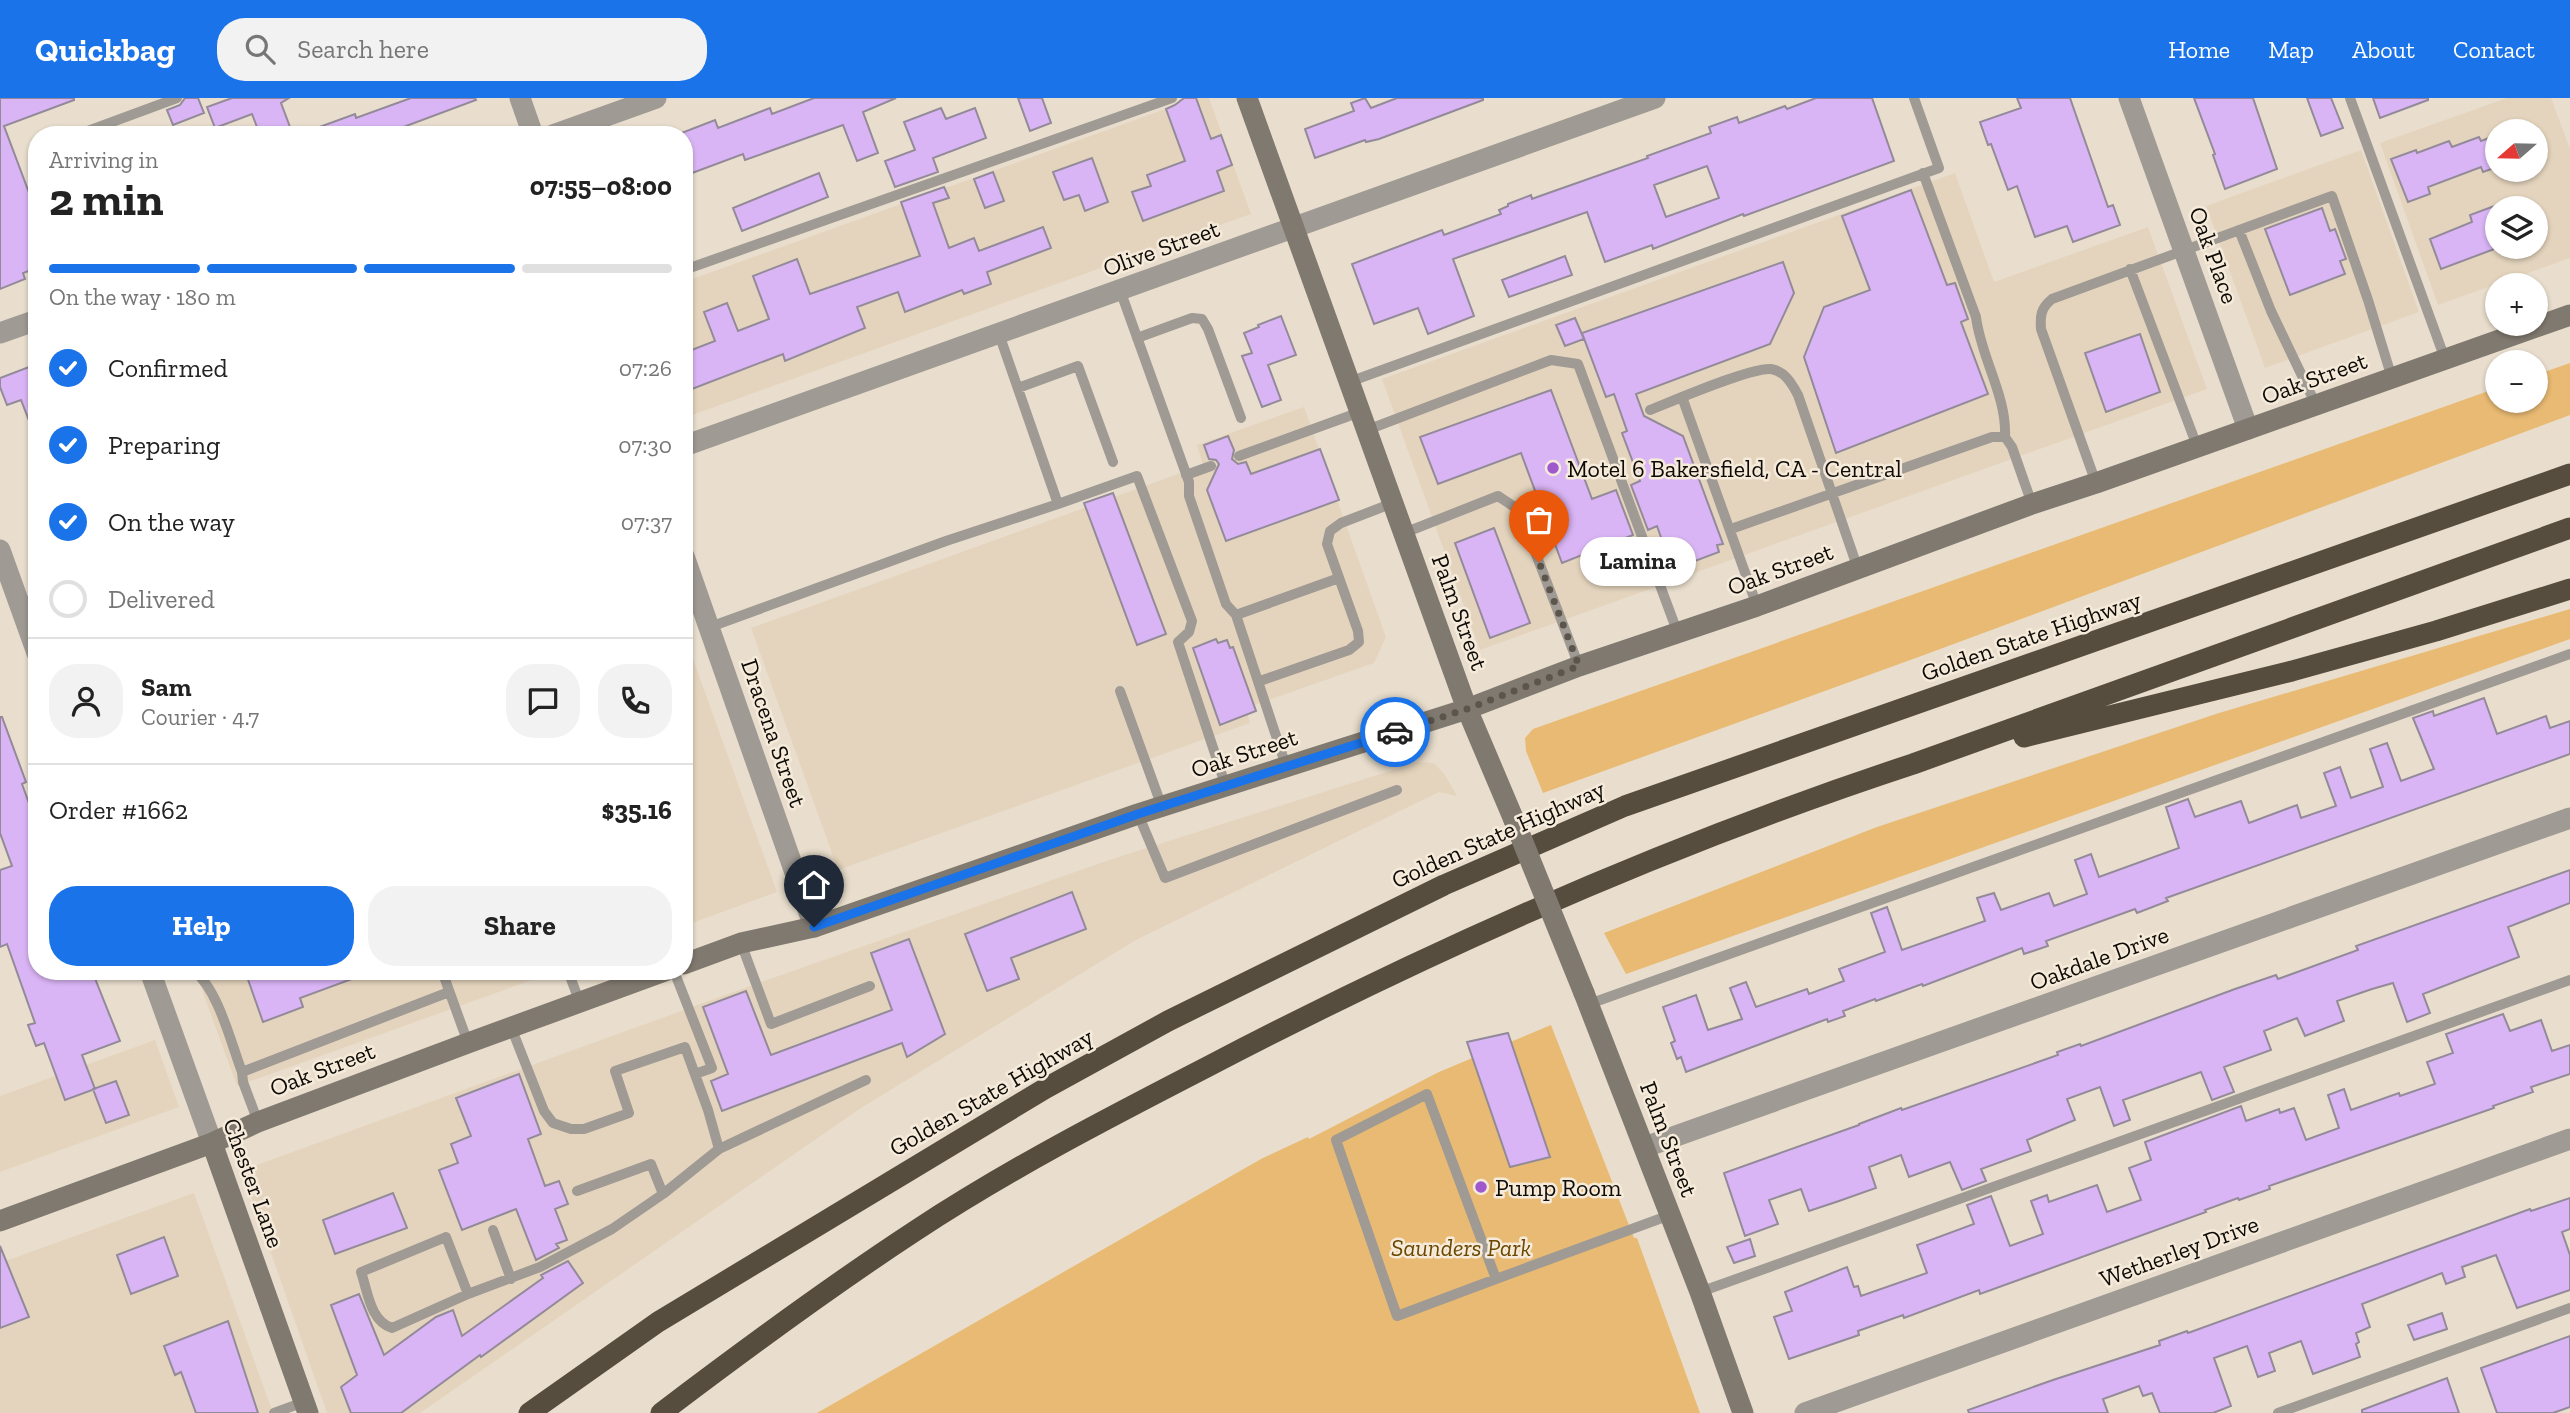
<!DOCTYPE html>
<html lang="en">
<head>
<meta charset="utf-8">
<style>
  :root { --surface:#fff; --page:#f2f2f2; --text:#222; --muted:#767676; --line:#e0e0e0; --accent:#1a73e8 }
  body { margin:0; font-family:"Zilla Slab",serif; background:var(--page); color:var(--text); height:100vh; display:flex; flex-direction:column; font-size:26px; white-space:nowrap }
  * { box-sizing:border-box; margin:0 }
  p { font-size:23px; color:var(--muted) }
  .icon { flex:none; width:38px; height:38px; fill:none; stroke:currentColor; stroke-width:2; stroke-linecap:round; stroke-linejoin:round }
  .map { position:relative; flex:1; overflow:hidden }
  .drawer { position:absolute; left:28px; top:28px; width:665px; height:854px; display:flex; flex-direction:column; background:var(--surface); border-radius:28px; box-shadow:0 2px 5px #0004 }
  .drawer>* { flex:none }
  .needle { width:46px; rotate:250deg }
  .buttons { position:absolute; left:2485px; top:21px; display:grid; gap:14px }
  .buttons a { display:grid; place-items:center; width:63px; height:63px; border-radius:50%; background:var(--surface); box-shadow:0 2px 5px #0004; font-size:35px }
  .pin { position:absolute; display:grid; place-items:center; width:60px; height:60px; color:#fff; margin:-72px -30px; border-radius:50% 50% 50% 0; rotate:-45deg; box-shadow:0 0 7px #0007 }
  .pin .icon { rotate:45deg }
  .courier { position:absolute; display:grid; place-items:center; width:70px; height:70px; margin:-35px; border:5px solid #1a73e8; border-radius:50%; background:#fff; color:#222; box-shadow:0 2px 9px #0007 }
  .bubble { position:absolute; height:49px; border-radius:24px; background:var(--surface); box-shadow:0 2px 5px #0004; font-size:23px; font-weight:700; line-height:49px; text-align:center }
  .head em { font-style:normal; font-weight:700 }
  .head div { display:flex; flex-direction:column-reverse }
  .head { display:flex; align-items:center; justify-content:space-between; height:119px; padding:0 21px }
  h1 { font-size:46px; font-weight:700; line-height:52px }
  .bar { display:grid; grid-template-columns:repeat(4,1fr); gap:10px 7px; align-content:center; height:84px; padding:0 21px }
  .bar i { height:9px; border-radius:5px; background:var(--line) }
  .bar .active { background:var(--accent) }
  .bar p { grid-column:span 4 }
  .line { display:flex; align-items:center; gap:18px; padding:0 21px; border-top:2px solid var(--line) }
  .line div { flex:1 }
  .round { display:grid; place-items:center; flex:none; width:74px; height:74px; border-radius:28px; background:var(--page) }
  ol { padding:0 21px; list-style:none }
  li { display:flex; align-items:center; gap:21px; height:77px }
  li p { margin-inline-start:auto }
  li .icon { padding:7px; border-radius:50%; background:var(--accent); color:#fff; stroke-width:4 }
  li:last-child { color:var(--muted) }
  li i { width:38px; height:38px; border:4px solid var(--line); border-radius:50% }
  .button { display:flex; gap:14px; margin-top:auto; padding:14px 21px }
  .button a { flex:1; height:80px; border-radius:28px; background:var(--accent); color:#fff; font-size:28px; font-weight:700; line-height:80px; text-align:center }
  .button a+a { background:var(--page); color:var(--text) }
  header { display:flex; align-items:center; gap:42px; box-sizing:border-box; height:98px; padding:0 35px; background:var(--accent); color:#fff }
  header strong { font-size:33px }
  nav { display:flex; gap:38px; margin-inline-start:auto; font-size:24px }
  .search { width:490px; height:63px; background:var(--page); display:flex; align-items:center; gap:18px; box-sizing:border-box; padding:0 24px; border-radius:28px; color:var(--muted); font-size:26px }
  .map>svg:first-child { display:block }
  .built { fill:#e4d4bd; fill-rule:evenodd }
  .green { fill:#e8ba73 }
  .building { fill:#dab5f5; stroke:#938a99; stroke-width:2; fill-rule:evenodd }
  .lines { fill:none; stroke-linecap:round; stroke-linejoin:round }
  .lane { stroke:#9f9a93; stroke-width:10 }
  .street { stroke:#9f9a93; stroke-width:21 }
  .secondary { stroke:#80796f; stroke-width:21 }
  .highway { stroke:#564d3f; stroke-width:21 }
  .secondary-bridge { stroke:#80796f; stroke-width:21 }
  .done { stroke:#5b554c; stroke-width:7; stroke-dasharray:0 12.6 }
  .route { stroke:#1a73e8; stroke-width:9 }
  .poi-dot { fill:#a059cd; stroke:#f6ebda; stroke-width:2.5 }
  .labels { text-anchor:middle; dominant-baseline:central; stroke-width:5; stroke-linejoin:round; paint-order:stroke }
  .street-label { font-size:24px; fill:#0e0b06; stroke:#f6ebda }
  .poi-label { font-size:24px; fill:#0e0b06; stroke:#f6ebda; text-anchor:start }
  .park-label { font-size:24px; font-style:italic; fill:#6b4800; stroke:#f6ebda }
</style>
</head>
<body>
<header>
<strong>Quickbag</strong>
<div class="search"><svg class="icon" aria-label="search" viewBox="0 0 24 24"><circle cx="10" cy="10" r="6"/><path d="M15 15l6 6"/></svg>Search here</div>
<nav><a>Home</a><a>Map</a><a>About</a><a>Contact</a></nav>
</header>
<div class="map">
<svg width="2570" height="1315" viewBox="0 0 2570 1315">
  <rect width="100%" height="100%" fill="#e9decd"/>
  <path class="built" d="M1196 0H1209L1251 116 684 320V184Z
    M2507 0H2551L2570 51V160L2438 207 2380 45ZM2497 33H2536V72H2497ZM2497 110H2536V149H2497Z
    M2361 52 2419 214 2265 270 2206 108Z
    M1955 75 1994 184 2148 129 2207 291 1480 552 1382 281Z
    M1304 309 1386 539 1374 565 1246 610 1250 625 838 772 751 530 1203 367 1197 347Z
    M684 536 777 794 684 828Z
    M1418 664 1434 665 1445 677 1457 698 1439 694 1136 842 861 1010 420 1315H327L245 1081 251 1069 750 888 1112 761Z
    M195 873H557L237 988Z
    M155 942 179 1009 0 1074V998Z
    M194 1095 273 1315H0V1165Z"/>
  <path class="green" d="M2570 265V317L1924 557 1543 695 1526 653 1525 640 1533 631 2497 290V303H2536V277Z
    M2570 511V541L1626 876 1604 835 1877 729 2219 615Z
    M1551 927 1634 1140H1637L1700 1315H817L1261 1061 1308 1039 1309 1041 1439 974Z"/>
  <path class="building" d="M0 0H74V2L4 28 37 116V170L23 175 25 181 0 191Z
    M185 0H198L204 15 173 27 167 12 180 7Z
    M232 0H289L281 5 293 37H260L252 16 215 30 207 9Z
    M411 0H475L476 2 382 37H303V35L355 16 356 20Z
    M814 0H896L863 14 878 55 857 63 843 27 745 62 743 56 684 78V37L679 36 715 22 718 30 770 10 772 16Z
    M1018 0H1042L1051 25 1030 33Z
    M1184 0H1196L1211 41 1221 37 1232 67 1217 73 1224 93 1143 123 1132 94 1151 88 1147 77 1185 63 1166 11 1175 7Z
    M1365 0 1371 10 1397 0H1483V2L1379 41 1366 44 1365 42 1315 60 1305 31 1354 13 1351 5Z
    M1816 0H1872L1894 63 1744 118 1743 116 1653 151 1652 147 1605 164 1587 114 1453 161 1474 218 1428 236 1418 210 1374 226 1352 166 1442 132 1444 137 1501 116 1499 112 1508 108V106L1531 97 1532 101 1540 98 1648 60 1647 58 1711 35 1709 29 1737 19 1739 25 1785 8 1787 11ZM1707 68 1719 100 1666 119 1654 87Z
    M2017 0H2070L2108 109 2113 107 2120 127 2073 144 2067 128 2035 139 2017 88 2008 92 1991 46 1988 47 1980 24 2021 10Z
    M2194 0H2253L2277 71 2225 91 2213 57 2215 56Z
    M2307 0H2331L2343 30 2321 38Z
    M2373 0H2428V2L2380 20Z
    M941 10 946 21 975 10 986 40 933 60 938 74 895 89 885 63 915 52 904 24Z
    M2497 37V69L2483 74 2481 69 2428 89 2430 96 2408 104 2391 61 2416 52 2417 55 2449 43 2452 49 2479 39 2481 43Z
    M1092 60 1108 104 1085 113 1079 97 1064 102 1053 74Z
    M993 74 1004 103 985 110 974 81Z
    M819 75 828 99 742 133 733 110Z
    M944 89 949 100 933 105 949 150 974 140 979 153 1043 129 1051 150 987 174 991 186 964 196 962 192 905 214 898 194 857 209 865 230 785 263 783 256 684 294V255L715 243 704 214 727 205 738 233 769 221 753 178 797 161 810 196 920 158 901 104Z
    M1911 92 1947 187 1955 185 1968 221 1961 224 1988 296 1836 355 1804 259 1824 209 1870 192 1842 118Z
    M2497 107V150L2441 171 2430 141 2472 124 2470 117Z
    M2322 110 2330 133 2335 131 2346 161 2340 163 2345 176 2290 197 2265 131Z
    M1565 158 1572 177 1509 199 1502 182Z
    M1783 164 1794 195 1770 246 1636 296 1644 318 1683 338 1723 446 1717 447 1719 454 1679 469 1676 463 1670 465 1657 428 1648 432 1631 387 1640 383 1622 335 1627 333 1614 296 1606 299 1582 235Z
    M1281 218 1296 257 1268 267 1281 302 1262 309 1242 258 1252 255 1244 235 1259 229 1258 227Z
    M1575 220 1584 241 1565 248 1556 227Z
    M2140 236 2160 294 2106 314 2085 255Z
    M37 266V337L35 338 21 302 7 307 0 289V280Z
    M1551 292 1592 401 1616 392 1633 437 1562 465 1521 355 1438 386 1420 339Z
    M1228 338 1234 352 1232 361 1238 366 1246 364 1251 376 1320 351 1339 402 1226 443 1207 392 1219 366 1216 362 1209 361 1204 347Z
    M1113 395 1166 536 1137 547 1084 405Z
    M1494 430 1530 525 1490 540 1455 445Z
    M1216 541 1218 545 1227 542 1230 550 1233 549 1256 613 1220 627 1193 550Z
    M2484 600 2497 636 2546 618 2550 630 2570 623V656L2166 800 2168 803 2137 815 2135 811 2046 843 2048 848 2024 856 2022 850 1923 888 1922 886 1876 903 1875 901 1843 913 1845 918 1828 924 1827 921 1686 974 1681 959 1677 961 1671 945 1675 943 1663 909 1696 897 1708 932 1742 921 1730 890 1746 884 1756 909 1807 891 1809 896 1844 883 1839 871 1885 854 1871 815 1887 809 1902 852 1985 823 1977 800 1994 795 2001 812 2049 795 2054 808 2087 796 2075 762 2091 756 2099 779 2179 750 2166 709 2188 701 2195 719 2241 703 2249 725 2297 707 2301 720 2336 708 2324 675 2340 669 2351 700 2383 689 2370 651 2387 645 2401 683 2434 671 2413 620 2433 613 2434 618Z
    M0 619H2L26 684 22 686 37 727V873H92L120 943 82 957 95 991 65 1002 44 945 36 948 28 927 35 925 7 846 0 849V772L12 768 0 735Z
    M2570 772V805L2508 829 2519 859 2423 896 2430 915 2407 924 2393 885 2372 891 2337 903 2344 923 2305 938 2297 920 2264 933 2271 952 2224 969 2234 994 2212 1002 2201 974 2123 1002 2130 1022 2114 1028 2100 989 2067 1001 2075 1022 2027 1042 2031 1053 1981 1071 1986 1083 1962 1092 1950 1064 1909 1079 1901 1057 1869 1069 1876 1090 1839 1103 1809 1113 1801 1091 1769 1102 1778 1126 1745 1138 1724 1075 1859 1027V1026L1901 1010 1902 1012 2058 957 2057 954 2080 946 2081 948 2235 891 2276 877 2278 881 2358 852 2356 848Z
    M1072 794 1086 831 1011 860 1019 881 987 893 965 836Z
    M909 841 945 936 907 959 902 945 722 1013 711 983 728 976 703 909 746 893 771 957 892 912 871 855Z
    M245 873H368V875L300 900 303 909 263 924Z
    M2503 916 2510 933 2541 922 2552 953 2570 947V976L2531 989 2533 994 2493 1008 2494 1010 2269 1088 2270 1091 2239 1102 2238 1100 2205 1112 2206 1114 1980 1196 1979 1192 1904 1220 1903 1217 1858 1233 1859 1237 1789 1261 1774 1219 1792 1213 1785 1194 1847 1169 1854 1189 1858 1188 1861 1198 1927 1175 1917 1147 1974 1126 1967 1107 1991 1098 2010 1148 2043 1136 2031 1103 2047 1097 2049 1104 2097 1087 2107 1114 2141 1102 2129 1070 2151 1062 2145 1044 2241 1008 2246 1023 2279 1011 2280 1015 2294 1010 2306 1042 2339 1030 2328 997 2344 991 2351 1012 2399 995 2400 998 2435 986 2427 964 2453 955 2446 936Z
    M1508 935 1550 1059 1510 1069 1467 944Z
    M519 976 541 1036 528 1041 545 1088 559 1083 568 1106 555 1111 567 1142 556 1146 559 1150 536 1162 516 1111 462 1132 439 1072 458 1065 451 1046 471 1038 456 1000Z
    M116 983 129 1017 106 1025 93 991Z
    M393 1095 407 1130 335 1156 323 1122Z
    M2570 1100V1131L2562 1134 2570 1157V1192L2517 1210 2496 1157 2462 1169 2465 1179 2446 1186 2442 1175 2362 1206 2370 1229 2356 1235 2359 1244 2356 1246 2360 1259 2313 1276 2301 1243 2269 1255 2275 1273 2258 1279 2247 1248 2214 1260 2231 1308 2213 1315H2160L2152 1295 2143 1298 2139 1288 2103 1301 2108 1315H1969L1968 1312 2053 1282 2160 1247 2159 1243 2187 1233 2188 1235 2530 1111 2531 1113Z
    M164 1139 178 1178 131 1196 117 1157Z
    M1750 1141 1755 1158 1734 1165 1727 1149Z
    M0 1148 29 1219 0 1230Z
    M568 1163 583 1185 481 1259 480 1257 401 1315H351L341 1289 357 1277 331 1207 359 1196 384 1257 436 1219 453 1212 462 1238 543 1180 541 1177Z
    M2442 1215 2447 1231 2414 1242 2408 1227Z
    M228 1223 258 1315H196L181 1274 175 1277 164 1248Z
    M2570 1238V1309L2553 1315H2497L2481 1270Z
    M2447 1280 2459 1315H2362V1312Z"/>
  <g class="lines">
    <path class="lane" d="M2350 0 2445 261
      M77 37 177 0
      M37 52 35 53 37 58
      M1923 75 1976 219C1981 260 2007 298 2005 339
      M2239 132 2271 213 2316 307
      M2130 171 2197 348
      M684 172 1172 0
      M1120 192 1189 384V398L1226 506 1236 517 1286 668
      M999 236 1058 406 1137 378 1192 523 1189 534 1178 544 1226 689
      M1137 240 1192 220 1202 221 1208 231 1241 320
      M1349 284 1939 70 1914 0
      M1018 290 1078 268 1113 364
      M1682 299 1757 508
      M1650 312C1673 303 1751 269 1771 271 1785 273 1792 286 1798 297L1858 471
      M1367 332 1551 262 1578 266 1677 533
      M1239 358 1360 314
      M1186 377 1211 368
      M2096 385 2041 231C2040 217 2041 210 2052 201L2332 98 2368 202 2392 280
      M1731 431 1992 339H2005L2012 349 2032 406
      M1404 435 1498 398 1519 412 1579 568
      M1236 517 1339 480
      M710 529 946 443 1058 406
      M1260 583 1349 552 1359 544 1358 533 1327 446 1330 433 1341 425 1393 405
      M1120 593 1162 709
      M1138 716 1165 780 1397 692
      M741 845 771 926 870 888
      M194 873C218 891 231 945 242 974L243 984 258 1024
      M442 873 468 945
      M568 873 580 905
      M674 873 712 970 695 976
      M152 880 174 873
      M1589 906 2570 556
      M242 974 449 894
      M1427 996 1496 1181 1397 1218 1336 1042Z
      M719 1051 866 982
      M577 1093 651 1066 663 1096
      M493 1132 511 1181
      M1496 1181 1670 1117
      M1700 1194 2570 882
      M468 1196 446 1139 361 1174C368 1194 370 1223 392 1230L468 1196 540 1169 612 1131 663 1096 719 1051 708 1012 685 949 615 973 629 1015 584 1031H571L553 1025 544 1013 511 929
      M274 1315 304 1304
      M2278 1315 2570 1210"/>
    <path class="street" d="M520 0 533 37
      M2129 0 2248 331
      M553 37 656 0
      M0 235 37 222
      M684 348 1655 0
      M0 452 37 555
      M684 458 814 829
      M150 873 212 1045
      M1645 1049 2570 720
      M1805 1315 2570 1041"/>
    <path class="secondary" d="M1247 0 1467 611 1514 722
      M684 866 741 845 814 829 1138 716 1467 611 1579 568 1757 508 2032 406 2096 385 2570 217
      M1584 895 1700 1194 1743 1315
      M212 1045 308 1315
      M0 1123 212 1045 258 1024 468 945 665 873"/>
    <path class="highway" d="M2024 639 2292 573 2436 533 2570 491
      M529 1315 658 1224 1046 990 1168 923 1444 787 1625 708 2570 376
      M661 1315C744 1252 828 1190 915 1133 1009 1071 1108 1020 1207 969 1435 850 1669 746 1913 666L2570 430"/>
    <path class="secondary-bridge" d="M1514 722 1584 895"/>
  </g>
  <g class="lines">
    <path class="done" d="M1395 634 1467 611 1579 568 1539 464"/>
    <path class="route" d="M814 829 1138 716 1395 634"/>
  </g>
  <g class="poi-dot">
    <circle cx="1553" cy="370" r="7"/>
    <circle cx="1481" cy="1089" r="7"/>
  </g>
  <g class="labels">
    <g class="street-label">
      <text transform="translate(1161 150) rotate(-20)">Olive Street</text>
      <text transform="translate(2214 157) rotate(70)">Oak Place</text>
      <text transform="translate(2314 280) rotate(-20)">Oak Street</text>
      <text transform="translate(1780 471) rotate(-20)">Oak Street</text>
      <text transform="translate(1460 514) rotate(70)">Palm Street</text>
      <text transform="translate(2031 538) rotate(-19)">Golden State Highway</text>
      <text transform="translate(774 635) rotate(71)">Dracena Street</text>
      <text transform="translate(1244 655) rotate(-18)">Oak Street</text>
      <text transform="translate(1498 736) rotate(-24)">Golden State Highway</text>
      <text transform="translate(2099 860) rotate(-20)">Oakdale Drive</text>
      <text transform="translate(322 971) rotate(-21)">Oak Street</text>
      <text transform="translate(991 994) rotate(-30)">Golden State Highway</text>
      <text transform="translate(1669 1041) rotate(69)">Palm Street</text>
      <text transform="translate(254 1085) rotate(70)">Chester Lane</text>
      <text transform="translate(2179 1153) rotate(-20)">Wetherley Drive</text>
    </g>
    <g class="poi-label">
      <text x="1567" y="370">Motel 6 Bakersfield, CA - Central</text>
      <text x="1495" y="1089">Pump Room</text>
    </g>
    <g class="park-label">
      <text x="1461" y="1149">Saunders Park</text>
    </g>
  </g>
</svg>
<div class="buttons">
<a><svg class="needle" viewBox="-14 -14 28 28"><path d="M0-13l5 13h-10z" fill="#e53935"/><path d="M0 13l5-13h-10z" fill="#767676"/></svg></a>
<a><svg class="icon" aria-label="layers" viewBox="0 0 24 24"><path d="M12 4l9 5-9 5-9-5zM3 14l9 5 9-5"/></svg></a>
<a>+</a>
<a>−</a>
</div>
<div class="pin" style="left:1539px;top:464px;background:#ea580c"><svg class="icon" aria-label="bag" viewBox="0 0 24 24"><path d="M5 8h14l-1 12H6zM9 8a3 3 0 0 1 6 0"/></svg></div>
<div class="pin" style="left:814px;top:829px;background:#1f2937"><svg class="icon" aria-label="home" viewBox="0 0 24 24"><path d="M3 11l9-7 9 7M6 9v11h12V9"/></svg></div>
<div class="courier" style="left:1395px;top:634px"><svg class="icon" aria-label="car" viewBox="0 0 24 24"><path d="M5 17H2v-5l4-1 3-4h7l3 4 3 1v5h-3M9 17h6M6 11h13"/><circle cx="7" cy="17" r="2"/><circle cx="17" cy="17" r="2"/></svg></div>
<div class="bubble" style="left:1580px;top:439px;width:116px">Lamina</div>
<section class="drawer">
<div class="head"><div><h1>2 min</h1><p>Arriving in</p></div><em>07:55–08:00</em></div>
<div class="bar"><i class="active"></i><i class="active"></i><i class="active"></i><i></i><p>On the way · 180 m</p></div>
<ol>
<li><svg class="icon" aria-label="check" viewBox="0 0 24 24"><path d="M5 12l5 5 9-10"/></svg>Confirmed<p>07:26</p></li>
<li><svg class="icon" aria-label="check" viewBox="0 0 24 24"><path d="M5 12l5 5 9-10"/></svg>Preparing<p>07:30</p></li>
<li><svg class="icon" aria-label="check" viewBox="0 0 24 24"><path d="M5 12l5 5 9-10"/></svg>On the way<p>07:37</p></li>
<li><i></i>Delivered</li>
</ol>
<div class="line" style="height:126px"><a class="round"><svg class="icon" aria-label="person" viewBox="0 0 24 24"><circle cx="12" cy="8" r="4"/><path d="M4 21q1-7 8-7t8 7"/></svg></a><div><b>Sam</b><p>Courier · 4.7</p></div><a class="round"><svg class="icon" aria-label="chat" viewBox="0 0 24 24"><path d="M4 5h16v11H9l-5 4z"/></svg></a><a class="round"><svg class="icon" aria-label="phone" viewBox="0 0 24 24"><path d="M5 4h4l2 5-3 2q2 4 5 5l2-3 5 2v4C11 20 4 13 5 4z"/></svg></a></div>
<div class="line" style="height:91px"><div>Order #1662</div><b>$35.16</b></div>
<div class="button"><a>Help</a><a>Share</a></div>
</section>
</div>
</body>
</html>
